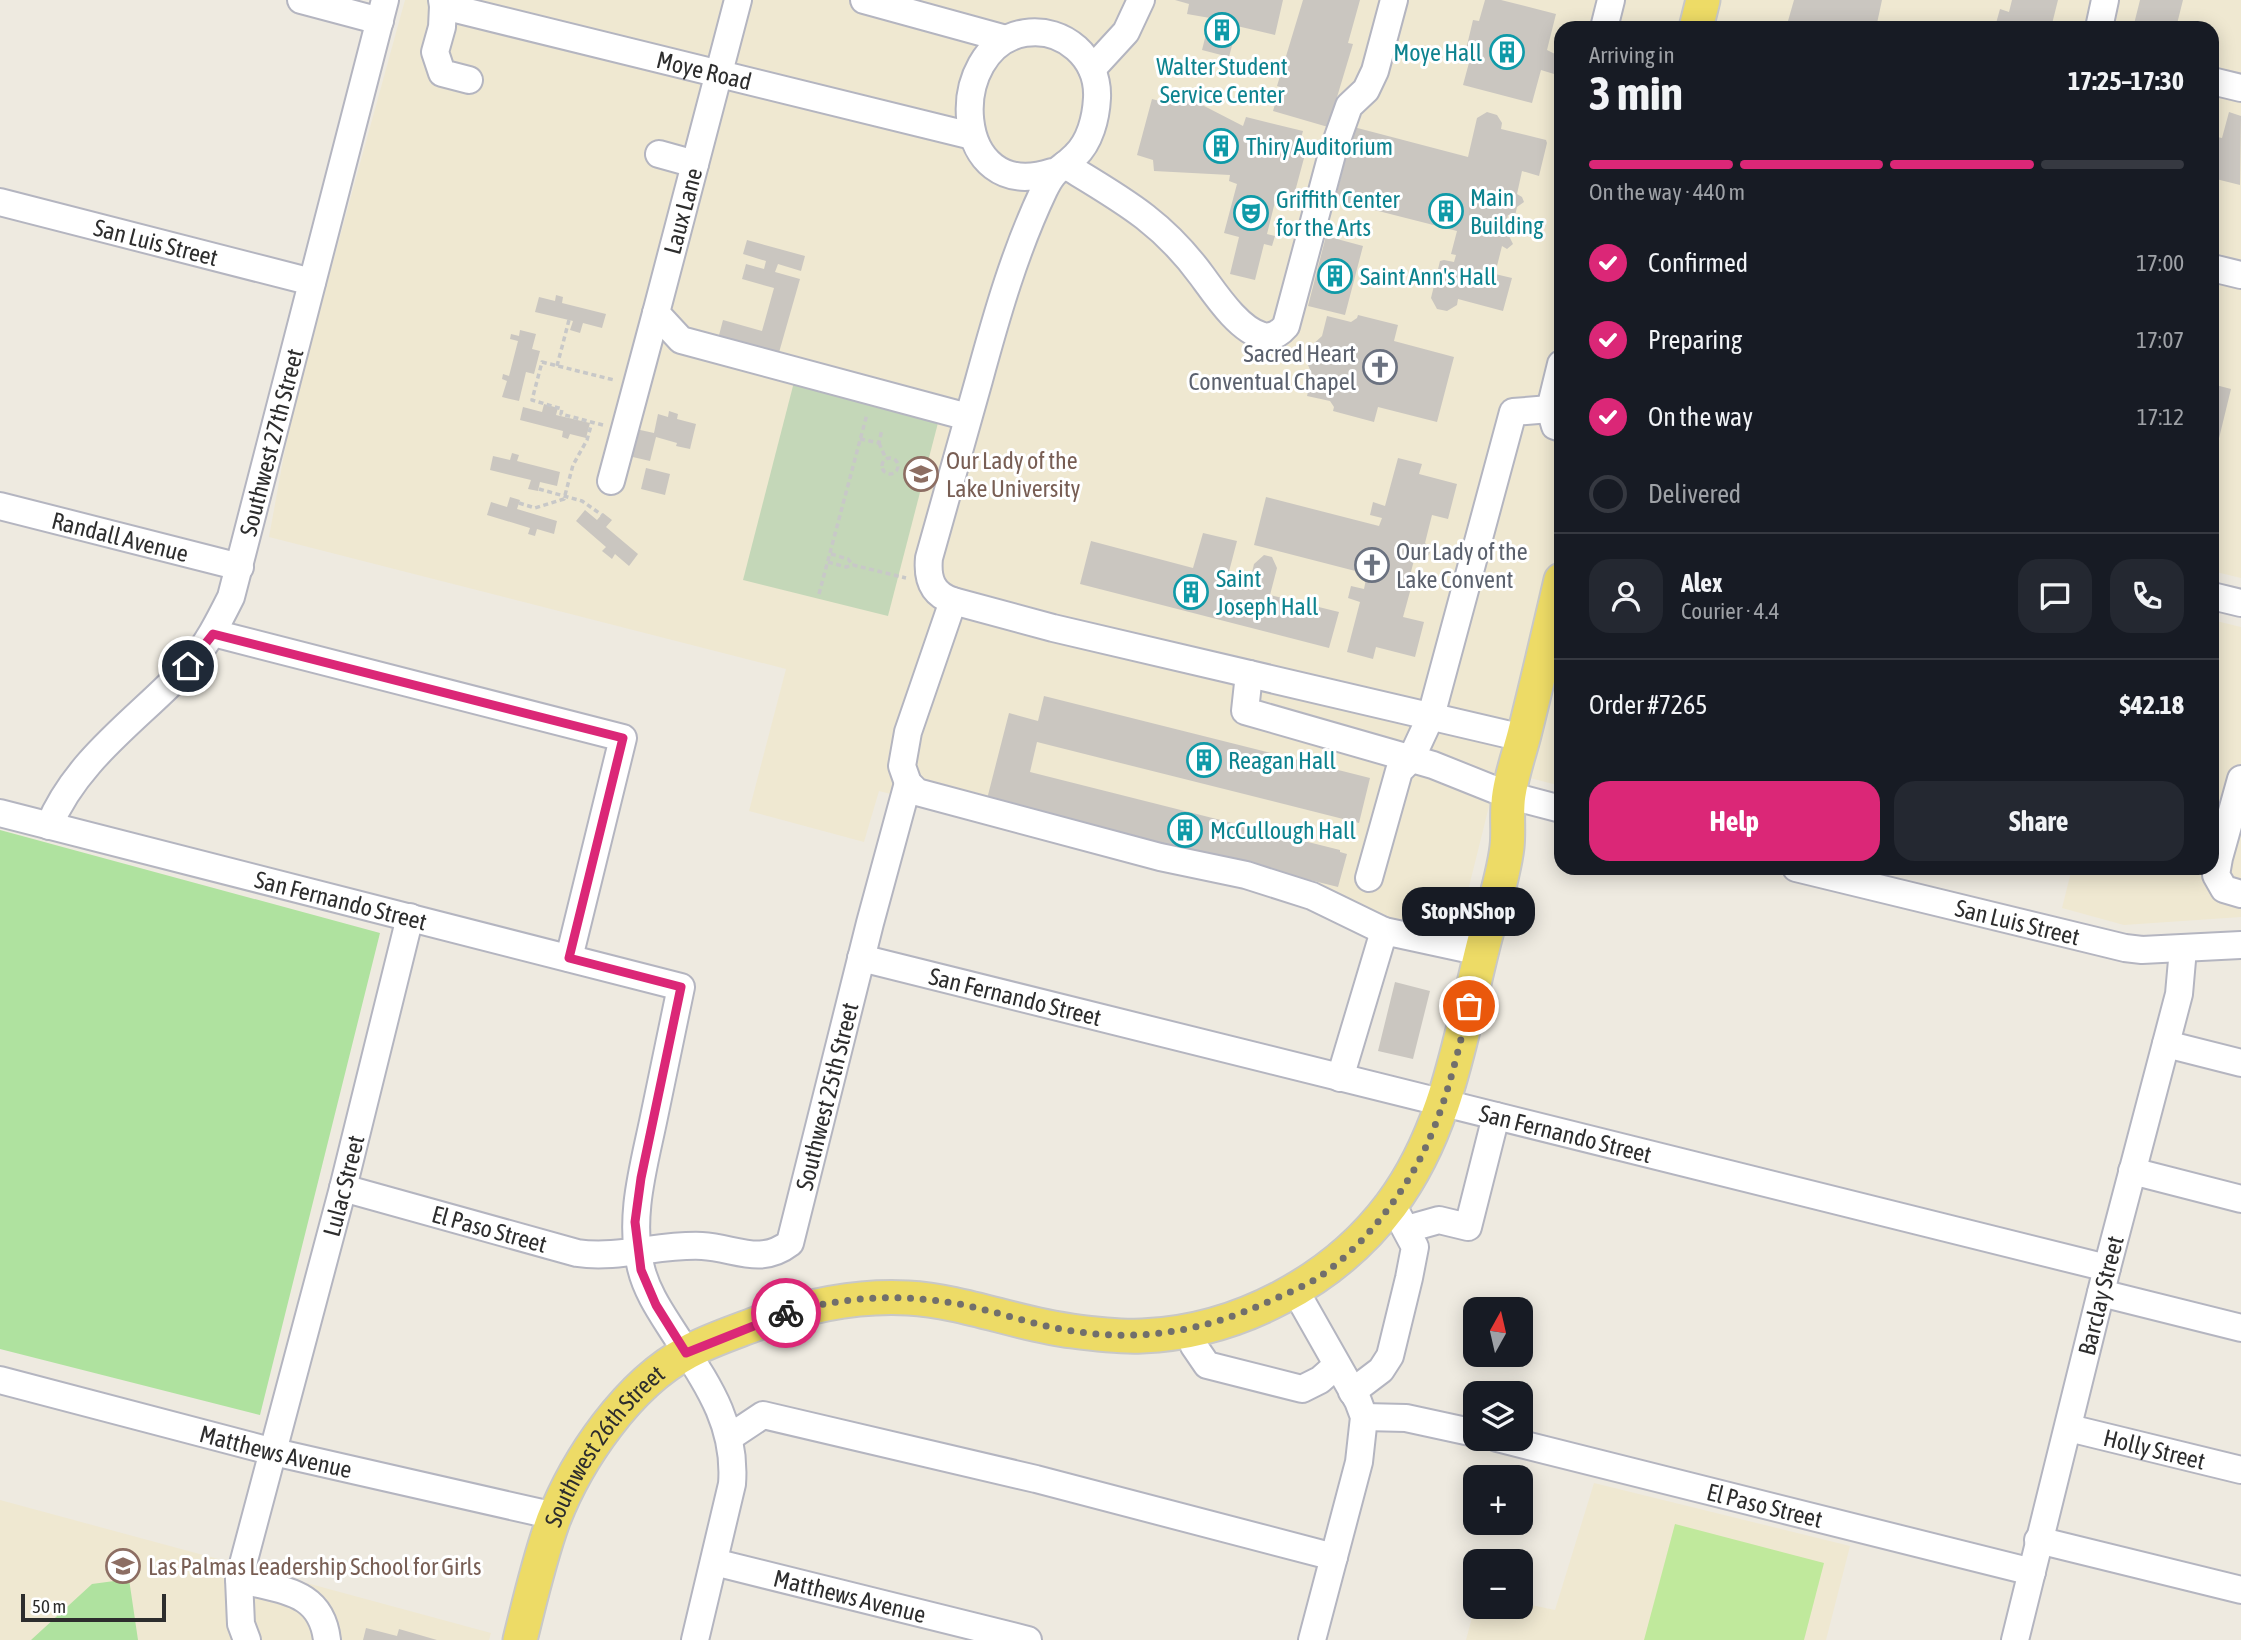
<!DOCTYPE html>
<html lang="en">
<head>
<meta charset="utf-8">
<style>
  :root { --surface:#171b24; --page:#242831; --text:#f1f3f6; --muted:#9ea1a6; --line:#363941; --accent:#db2777 }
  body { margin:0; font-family:"Asap Condensed",sans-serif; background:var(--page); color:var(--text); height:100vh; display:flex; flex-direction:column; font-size:26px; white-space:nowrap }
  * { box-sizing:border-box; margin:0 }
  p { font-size:23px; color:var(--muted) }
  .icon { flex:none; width:38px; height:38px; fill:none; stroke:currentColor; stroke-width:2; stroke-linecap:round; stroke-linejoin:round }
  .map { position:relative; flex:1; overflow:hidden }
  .sheet { position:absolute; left:1554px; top:21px; width:665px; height:854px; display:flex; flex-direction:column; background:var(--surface); border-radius:21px; box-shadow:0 4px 18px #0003 }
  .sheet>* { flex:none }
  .needle { width:46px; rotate:8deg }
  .buttons { position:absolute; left:1463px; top:1297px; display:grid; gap:14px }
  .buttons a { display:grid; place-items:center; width:70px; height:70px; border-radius:14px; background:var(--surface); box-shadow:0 4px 18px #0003; font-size:35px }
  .scale { position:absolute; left:21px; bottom:18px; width:145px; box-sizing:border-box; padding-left:7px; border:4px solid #2d2d2d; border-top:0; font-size:19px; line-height:24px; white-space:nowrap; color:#2d2d2d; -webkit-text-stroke:5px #fff; paint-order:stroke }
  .pin { position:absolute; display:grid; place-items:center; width:60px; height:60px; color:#fff; margin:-30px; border:4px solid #fff; border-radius:50%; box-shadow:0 2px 7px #0007 }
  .courier { position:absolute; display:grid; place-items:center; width:70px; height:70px; margin:-35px; border:5px solid #db2777; border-radius:50%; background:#fff; color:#222; box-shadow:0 2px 9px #0007 }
  .bubble { position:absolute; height:49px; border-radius:21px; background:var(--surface); box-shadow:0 4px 18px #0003; font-size:23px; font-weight:700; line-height:49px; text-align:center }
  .summary em { font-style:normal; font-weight:700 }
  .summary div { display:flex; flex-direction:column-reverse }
  .summary { display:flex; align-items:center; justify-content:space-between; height:119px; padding:0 35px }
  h1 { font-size:46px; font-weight:700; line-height:52px }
  .bar { display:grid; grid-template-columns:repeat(4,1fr); gap:10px 7px; align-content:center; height:84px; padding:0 35px }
  .bar i { height:9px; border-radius:5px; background:var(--line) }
  .bar .active { background:var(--accent) }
  .bar p { grid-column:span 4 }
  .line { display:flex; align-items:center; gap:18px; padding:0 35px; border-top:2px solid var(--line) }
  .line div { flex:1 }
  .round { display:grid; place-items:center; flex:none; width:74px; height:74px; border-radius:21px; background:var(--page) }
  ol { padding:0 35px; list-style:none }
  li { display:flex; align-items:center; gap:21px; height:77px }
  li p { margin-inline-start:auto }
  li .icon { padding:7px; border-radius:50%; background:var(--accent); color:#fff; stroke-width:4 }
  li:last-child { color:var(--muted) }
  li i { width:38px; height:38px; border:4px solid var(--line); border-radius:50% }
  .button { display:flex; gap:14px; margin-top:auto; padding:14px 35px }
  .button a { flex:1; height:80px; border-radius:21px; background:var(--accent); color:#fff; font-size:28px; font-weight:700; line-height:80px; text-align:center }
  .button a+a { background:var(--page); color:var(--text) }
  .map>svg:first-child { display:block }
  .education { fill:#efe8d1 }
  .green { fill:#afe29f }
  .cemetery { fill:#c4d7b8 }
  .pitch { fill:#c0e99c }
  .building { fill:#cac6c0 }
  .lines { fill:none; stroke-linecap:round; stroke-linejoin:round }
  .minor-casing { stroke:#b4b5c0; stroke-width:30 }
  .major-casing { stroke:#c8c8c8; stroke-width:37 }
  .path { stroke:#c8c8c8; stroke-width:3.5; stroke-dasharray:5 3.5; stroke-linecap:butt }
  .minor { stroke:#fff; stroke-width:26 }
  .major { stroke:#eddb66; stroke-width:33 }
  .done { stroke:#716f6c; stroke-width:7; stroke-dasharray:0 12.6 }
  .route { stroke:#db2777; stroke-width:9 }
  .labels { text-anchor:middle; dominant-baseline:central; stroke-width:6; stroke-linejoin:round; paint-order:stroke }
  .culture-label { font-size:24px; fill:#0d838f; stroke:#fff; text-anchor:start }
  .street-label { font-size:24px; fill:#2d2d2d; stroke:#fff }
  .worship-label { font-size:24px; fill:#5b616d; stroke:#fff; text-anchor:end }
  .education-label { font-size:24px; fill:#785e54; stroke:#fff; text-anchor:start }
</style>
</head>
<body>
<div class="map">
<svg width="2241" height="1640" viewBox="0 0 2241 1640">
  <rect width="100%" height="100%" fill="#eeeae0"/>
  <path class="education" d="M405 0H2241V578L2212 571V28H1561V786L1498 770 1456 939 879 791 864 842 749 811 786 669 269 537 292 411Z
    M2212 620 2241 627V917L2124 925 2062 908 2072 868H2212Z
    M1594 1483 1850 1546 1826 1640H1466L1475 1607 1521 1606V1603L1555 1610Z
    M0 1500 491 1633 489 1640H0Z"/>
  <path class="green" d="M0 830 380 933 260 1415 0 1349Z
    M129 1579 138 1640H31L92 1584Z"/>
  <path class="cemetery" d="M794 382 939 419 888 616 743 580Z"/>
  <path class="pitch" d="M1675 1524 1824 1563 1804 1640H1644Z"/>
  <path class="building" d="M1175 0H1283L1275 35 1237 26 1229 57 1202 50 1210 18 1187 14 1189 4Z
    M1303 0H1360L1348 43 1353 44 1328 127 1273 111 1280 87 1277 86Z
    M1485 0H1501L1556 14 1547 50 1559 56 1554 74 1541 70 1532 103 1463 85 1470 59 1464 58 1473 20 1479 21Z
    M1794 0H1882L1876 28 1854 23 1852 28H1786Z
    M2012 0H2058L2051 28 1995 27 2000 9 2009 12Z
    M2140 0H2183L2176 28H2133Z
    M1175 91 1243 126 1246 117 1303 131 1299 145 1307 147 1293 199 1277 194 1267 234 1275 236 1272 246 1264 244 1255 280 1230 274 1239 237 1224 233 1237 184 1229 181 1230 175 1154 171 1153 160 1137 155 1152 99 1167 103Z
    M1487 112 1497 115 1502 123 1501 129 1546 140 1547 143 1539 176 1522 171 1517 194 1522 197 1524 202 1517 207 1515 216 1508 215 1505 228 1511 229 1509 236 1513 244 1507 249 1502 246 1495 274 1512 278 1503 311 1458 299 1457 305 1447 311 1437 309 1431 298 1440 261 1444 260 1454 262 1456 255 1451 254 1457 231 1335 200 1347 153 1339 151 1346 125 1468 157 1477 118Z
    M2229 112 2241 116 2240 185 2212 178V136L2222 138Z
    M1326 236 1363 246 1345 315 1308 306Z
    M747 240 805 256 801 271 778 264 775 272 800 279 778 356 718 339 723 320 762 331 774 288 742 279 746 264 764 269 766 261 743 254Z
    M556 295 563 297 562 303 606 314 602 328 583 323 580 333 570 330 573 321 535 312 539 297 555 301Z
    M1358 315 1398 325 1394 341 1454 357 1437 422 1378 407 1374 422 1333 411 1334 407 1330 401 1307 396 1312 375 1306 360 1310 347 1322 336 1327 316 1351 322 1357 318Z
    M520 330 536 334 532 349 540 351 534 374 526 372 519 401 502 397 507 381 502 379 503 374 509 376 518 341 510 339 511 334 519 336Z
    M2212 384 2231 389 2213 463 2212 462Z
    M544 404 558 408 556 415 590 423 586 438 570 434 568 439 562 437 563 431 520 420 523 407 542 412Z
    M669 411 678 414 677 419 696 424 690 449 676 446 677 443 656 437 650 461 624 455 631 428 654 433 658 414 668 417Z
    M512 453 519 455 517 461 560 472 557 486 540 482 538 491 528 489 531 480 490 470 493 456 510 460Z
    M1398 458 1422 464 1419 474 1457 484 1448 519 1432 515 1425 543 1431 549 1429 555 1424 558 1415 556 1411 572 1419 574 1423 580 1421 587 1416 589 1411 588 1403 617 1424 622 1415 657 1376 647 1373 659 1347 652 1360 602 1348 598 1351 586 1364 589 1367 574 1254 545 1266 497 1379 526 1382 518 1370 515 1373 502 1385 506Z
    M646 468 670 474 665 495 641 489Z
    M510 497 520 500 517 509 557 521 554 534 537 529 535 536 528 534 530 528 487 515 491 502 507 507Z
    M585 510 597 520 603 513 612 520 606 527 638 554 629 566 615 554 612 559 602 551 606 547 576 521Z
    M1203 533 1237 541 1226 583 1248 589 1254 564 1264 555 1272 557 1277 568 1270 595 1339 612 1329 648 1080 584 1091 541 1193 568Z
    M1044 696 1370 778 1359 823 1037 742 1030 772 1340 850V852L1347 854 1338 887 987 799 1009 713 1038 721Z
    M1395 982 1430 991 1413 1059 1378 1051Z
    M366 1628 397 1636 399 1629 437 1640H363Z"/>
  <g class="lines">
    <g class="minor-casing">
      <g id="minor">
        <path d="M301 0 380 21"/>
        <path id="s1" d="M442 0 443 6 972 136"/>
        <path d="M738 0 656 313 681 340 968 417"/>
        <path d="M864 0 1006 39"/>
        <path d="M443 6 442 27 435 52 442 73 469 80"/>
        <path d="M1604 28 1611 0"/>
        <path d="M2099 28 2105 0"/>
        <path d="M1092 69 1126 32 1141 0"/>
        <path d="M2212 81 2241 88"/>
        <path d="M659 154 695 164"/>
        <path d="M1065 165C1121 199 1162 221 1202 276 1216 295 1239 330 1263 336 1273 338 1280 333 1286 326L1332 154 1349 106 1366 90 1375 71 1394 0"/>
        <path d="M1052 172C950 206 945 46 1025 33 1064 27 1099 58 1097 98 1096 118 1090 142 1075 156 1059 172 1055 167 1044 190 1015 251 997 314 979 380 962 439 946 499 929 558 927 579 932 594 953 601L1053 628 1523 738"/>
        <path id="s2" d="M0 202 312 282"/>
        <path d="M2212 268 2241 275"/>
        <path d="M1561 364 1550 409 1555 426 1561 428"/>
        <path d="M611 481 656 313"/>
        <path id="s3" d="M0 506 240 567"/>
        <path d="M2212 596 2241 603"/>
        <path d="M953 601 908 732 902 766 908 783 917 792 1160 857 1246 875 1312 896 1384 931"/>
        <path d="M213 633 623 738 569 958"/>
        <path d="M1249 674 1245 711 1433 765 1508 795 1561 809"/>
        <path d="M2241 779 2219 858 2216 875 2224 889 2241 894"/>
        <path id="s4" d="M0 813 681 987C672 1030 663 1074 654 1117 644 1166 628 1218 641 1268 646 1289 658 1308 669 1325 702 1377 737 1420 732 1484L695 1640"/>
        <path id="s5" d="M49 826C77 758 141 717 189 665 207 645 219 621 231 597L385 0"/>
        <path id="s6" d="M1796 868 2125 948 2142 950 2241 945"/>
        <path d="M1369 878 1399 771 1411 759 1431 716 1513 412 1550 409"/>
        <path id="s7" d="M861 958 2107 1268"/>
        <path d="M2166 1044 2241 1063"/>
        <path d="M1340 1078 1384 931 1481 952"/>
        <path d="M2132 1171 2241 1199"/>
        <path id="s8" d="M343 1188 577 1253C619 1259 660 1244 702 1246 736 1248 760 1266 790 1243L870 923 908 783"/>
        <path d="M1407 1229 1439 1220 1468 1227 1496 1116"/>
        <path d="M1295 1290 1358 1401 1364 1417 1359 1462 1312 1640"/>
        <path d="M2101 1293 2241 1328"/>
        <path d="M1187 1330 1194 1346 1207 1365 1302 1389 1320 1380 1337 1365"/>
        <path id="s9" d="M0 1380 274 1452 555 1516"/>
        <path d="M1352 1392 1381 1370 1390 1356 1409 1278 1415 1247 1392 1204"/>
        <path d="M1364 1417 1406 1418 1475 1433"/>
        <path id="s10" d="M2069 1428 2241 1470"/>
        <path d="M730 1437 763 1415 1036 1479 1334 1557"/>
        <path id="s11" d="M1497 1438 2032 1572"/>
        <path d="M2038 1540 2241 1590"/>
        <path id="s12" d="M714 1562 1028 1640"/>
        <path d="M239 1579C280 1591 321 1589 327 1640"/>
        <path id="s13" d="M247 1640 241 1624 239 1579 343 1188 410 917"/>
        <path id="s14" d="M2015 1640 2107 1268 2179 994 2183 949"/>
      </g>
    </g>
    <g class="major-casing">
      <g id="major">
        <path d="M1696 28 1703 0"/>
        <path id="s15" d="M520 1640C530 1600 539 1560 553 1521 577 1459 628 1384 688 1352 708 1341 732 1333 753 1325 804 1306 854 1295 908 1298 964 1301 1016 1324 1072 1331 1094 1334 1119 1337 1142 1336 1238 1332 1334 1281 1391 1205 1447 1130 1460 1038 1482 950 1490 916 1503 881 1507 847 1509 830 1506 812 1509 794 1512 774 1519 754 1524 735 1537 683 1549 632 1561 580"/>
      </g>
    </g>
    <path class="path" d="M557 366 569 320
      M603 425 561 414 562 409 532 400 542 362 614 380
      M860 439 879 443 882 429
      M879 443 886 459
      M882 466a8 8 0 1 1 16 0a8 8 0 1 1-16 0Z
      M539 489 582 501 602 515
      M519 503 535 508 564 499 573 465 587 440 592 422
      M831 554 848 559 853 565
      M828 562 846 567 853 565 906 578
      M819 594 867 414"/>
    <use href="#minor" class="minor"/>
    <use href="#major" class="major"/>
  </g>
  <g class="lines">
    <path class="done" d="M786 1313C847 1296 901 1293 964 1305 998 1312 1032 1324 1066 1330 1140 1343 1205 1331 1272 1300 1288 1293 1305 1286 1319 1277 1356 1252 1388 1213 1411 1175 1442 1123 1455 1064 1469 1006"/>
    <path class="route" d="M188 666 213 634 623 738 569 958 681 987 641 1178 635 1222 641 1270 656 1305 686 1353 786 1313"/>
  </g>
  <defs>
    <g id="building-ring" transform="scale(1.75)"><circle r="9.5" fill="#fff" stroke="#0f9aa8" stroke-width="1.5"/><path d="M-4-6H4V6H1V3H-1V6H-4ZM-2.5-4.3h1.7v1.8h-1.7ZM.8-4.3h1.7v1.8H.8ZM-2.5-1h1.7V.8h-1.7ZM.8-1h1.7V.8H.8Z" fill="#0f9aa8"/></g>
    <g id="theatre-ring" transform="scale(1.75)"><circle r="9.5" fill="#fff" stroke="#0f9aa8" stroke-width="1.5"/><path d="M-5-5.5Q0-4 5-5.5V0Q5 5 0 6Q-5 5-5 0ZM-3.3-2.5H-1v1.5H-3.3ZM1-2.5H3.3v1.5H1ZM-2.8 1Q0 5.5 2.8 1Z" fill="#0f9aa8"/></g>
    <g id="church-ring" transform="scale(1.75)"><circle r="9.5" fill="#fff" stroke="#6b7280" stroke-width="1.5"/><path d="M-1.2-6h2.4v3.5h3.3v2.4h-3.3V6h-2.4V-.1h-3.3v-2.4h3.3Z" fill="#6b7280"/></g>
    <g id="university-ring" transform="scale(1.75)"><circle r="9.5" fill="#fff" stroke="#8d6e63" stroke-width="1.5"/><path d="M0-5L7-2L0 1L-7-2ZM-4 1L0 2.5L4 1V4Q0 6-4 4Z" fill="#8d6e63"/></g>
    <g id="school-ring" transform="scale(1.75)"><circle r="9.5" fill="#fff" stroke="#8d6e63" stroke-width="1.5"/><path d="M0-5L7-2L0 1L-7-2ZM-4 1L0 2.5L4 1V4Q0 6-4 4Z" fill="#8d6e63"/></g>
  </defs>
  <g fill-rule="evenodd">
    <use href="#building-ring" x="1222" y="30"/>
    <use href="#building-ring" x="1507" y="52"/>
    <use href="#building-ring" x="1221" y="146"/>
    <use href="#building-ring" x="1446" y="211"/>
    <use href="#theatre-ring" x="1251" y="213"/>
    <use href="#building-ring" x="1335" y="276"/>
    <use href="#church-ring" x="1380" y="367"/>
    <use href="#university-ring" x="921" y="474"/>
    <use href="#church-ring" x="1372" y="565"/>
    <use href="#building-ring" x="1191" y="592"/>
    <use href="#building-ring" x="1204" y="760"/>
    <use href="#building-ring" x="1185" y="830"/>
    <use href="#school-ring" x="123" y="1566"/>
  </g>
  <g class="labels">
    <g class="culture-label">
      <text x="1482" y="52" text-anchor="end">Moye Hall</text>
      <text x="1222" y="66" text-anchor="middle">Walter Student<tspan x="1222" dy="28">Service Center</tspan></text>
      <text x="1246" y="146">Thiry Auditorium</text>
      <text x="1470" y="197">Main<tspan x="1470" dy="28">Building</tspan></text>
      <text x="1276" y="199">Griffith Center<tspan x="1276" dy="28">for the Arts</tspan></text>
      <text x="1360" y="276">Saint Ann's Hall</text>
      <text x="1216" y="578">Saint<tspan x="1216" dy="28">Joseph Hall</tspan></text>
      <text x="1228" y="760">Reagan Hall</text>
      <text x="1210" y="830">McCullough Hall</text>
    </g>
    <g class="street-label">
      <text stroke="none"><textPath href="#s1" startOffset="275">Moye Road</textPath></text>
      <text transform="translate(683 211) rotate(-75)">Laux Lane</text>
      <text stroke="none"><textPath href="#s2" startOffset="161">San Luis Street</textPath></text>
      <text stroke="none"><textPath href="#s5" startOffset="455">Southwest 27th Street</textPath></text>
      <text stroke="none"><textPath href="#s3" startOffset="124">Randall Avenue</textPath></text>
      <text stroke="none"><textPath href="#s4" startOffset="352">San Fernando Street</textPath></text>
      <text stroke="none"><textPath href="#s6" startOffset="228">San Luis Street</textPath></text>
      <text stroke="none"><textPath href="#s7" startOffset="159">San Fernando Street</textPath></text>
      <text stroke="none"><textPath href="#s8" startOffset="611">Southwest 25th Street</textPath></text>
      <text stroke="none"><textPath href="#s7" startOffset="726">San Fernando Street</textPath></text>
      <text stroke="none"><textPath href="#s13" startOffset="469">Lulac Street</textPath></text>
      <text stroke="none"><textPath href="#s8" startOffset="152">El Paso Street</textPath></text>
      <text stroke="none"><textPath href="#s14" startOffset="355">Barclay Street</textPath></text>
      <text stroke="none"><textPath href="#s10" startOffset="88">Holly Street</textPath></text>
      <text stroke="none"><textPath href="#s15" startOffset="215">Southwest 26th Street</textPath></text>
      <text stroke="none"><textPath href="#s9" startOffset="285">Matthews Avenue</textPath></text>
      <text stroke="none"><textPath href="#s11" startOffset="276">El Paso Street</textPath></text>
      <text stroke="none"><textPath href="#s12" startOffset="140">Matthews Avenue</textPath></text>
    </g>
    <g class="worship-label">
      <text x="1356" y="353">Sacred Heart<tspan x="1356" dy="28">Conventual Chapel</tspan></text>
      <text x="1396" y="551" text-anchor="start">Our Lady of the<tspan x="1396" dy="28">Lake Convent</tspan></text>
    </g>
    <g class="education-label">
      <text x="946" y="460">Our Lady of the<tspan x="946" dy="28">Lake University</tspan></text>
      <text x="148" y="1566">Las Palmas Leadership School for Girls</text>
    </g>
  </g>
</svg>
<div class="buttons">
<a><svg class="needle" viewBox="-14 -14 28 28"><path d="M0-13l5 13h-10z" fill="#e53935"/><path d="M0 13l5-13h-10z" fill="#9ea1a6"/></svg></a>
<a><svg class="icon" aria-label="layers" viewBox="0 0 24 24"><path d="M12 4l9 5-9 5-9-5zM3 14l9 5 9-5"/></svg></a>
<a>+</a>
<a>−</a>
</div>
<div class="scale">50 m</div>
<div class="pin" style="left:1469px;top:1006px;background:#ea580c"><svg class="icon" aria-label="bag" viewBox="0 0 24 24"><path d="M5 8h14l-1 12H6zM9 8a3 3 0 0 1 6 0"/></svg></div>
<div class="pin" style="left:188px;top:666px;background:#1f2937"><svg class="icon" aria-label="home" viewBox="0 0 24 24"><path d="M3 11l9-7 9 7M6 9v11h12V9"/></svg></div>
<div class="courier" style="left:786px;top:1313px"><svg class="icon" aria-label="bike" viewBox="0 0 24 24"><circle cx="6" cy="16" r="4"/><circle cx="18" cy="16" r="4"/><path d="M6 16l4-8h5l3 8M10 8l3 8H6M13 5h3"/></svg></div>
<div class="bubble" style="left:1402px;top:887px;width:133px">StopNShop</div>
<section class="sheet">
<div class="summary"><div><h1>3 min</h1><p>Arriving in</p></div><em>17:25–17:30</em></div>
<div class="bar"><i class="active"></i><i class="active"></i><i class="active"></i><i></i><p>On the way · 440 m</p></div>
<ol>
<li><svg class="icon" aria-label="check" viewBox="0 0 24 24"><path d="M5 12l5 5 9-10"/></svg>Confirmed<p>17:00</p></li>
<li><svg class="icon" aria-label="check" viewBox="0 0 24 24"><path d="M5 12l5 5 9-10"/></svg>Preparing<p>17:07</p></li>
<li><svg class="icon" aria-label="check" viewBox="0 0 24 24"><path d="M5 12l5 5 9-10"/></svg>On the way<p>17:12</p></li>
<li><i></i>Delivered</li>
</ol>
<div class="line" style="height:126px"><a class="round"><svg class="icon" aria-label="person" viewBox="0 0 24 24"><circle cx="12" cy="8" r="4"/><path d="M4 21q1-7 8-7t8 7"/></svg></a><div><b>Alex</b><p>Courier · 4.4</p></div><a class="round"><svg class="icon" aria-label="chat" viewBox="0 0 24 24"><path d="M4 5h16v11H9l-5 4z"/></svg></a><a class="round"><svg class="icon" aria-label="phone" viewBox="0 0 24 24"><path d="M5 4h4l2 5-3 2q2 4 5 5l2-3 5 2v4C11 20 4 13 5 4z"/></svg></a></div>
<div class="line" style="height:91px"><div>Order #7265</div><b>$42.18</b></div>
<div class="button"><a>Help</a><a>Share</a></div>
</section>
</div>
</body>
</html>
